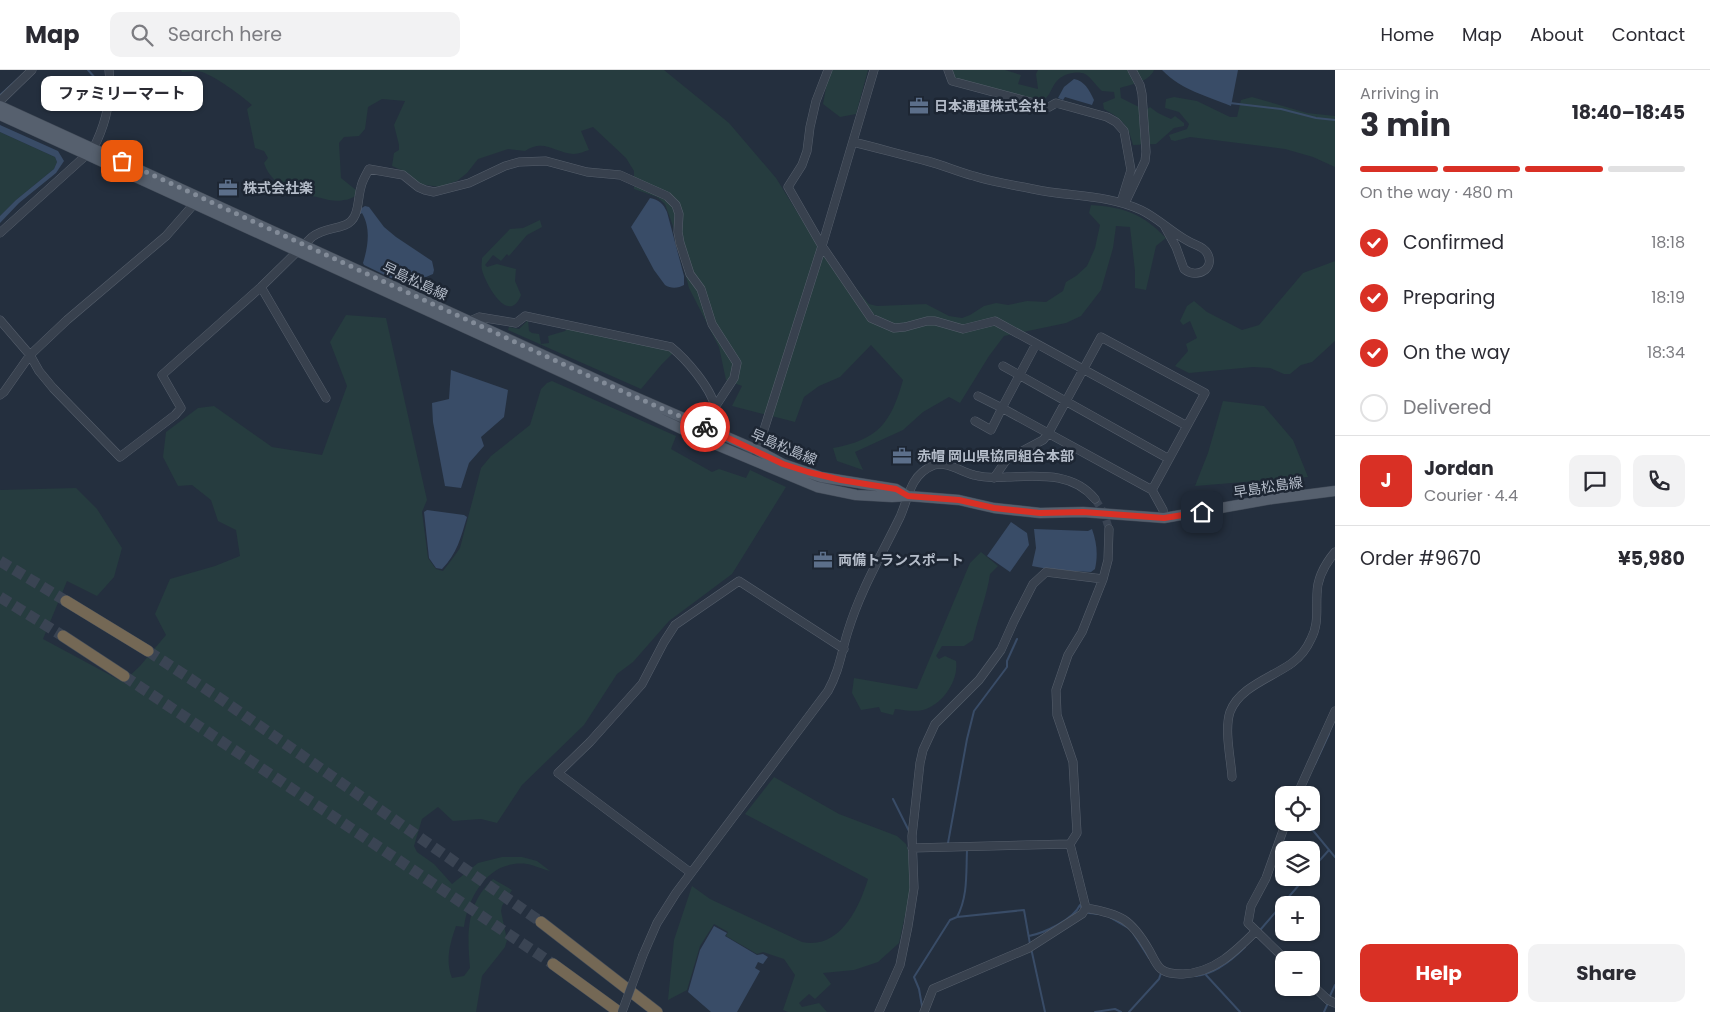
<!DOCTYPE html>
<html lang="en">
<head>
<meta charset="utf-8">
<style>
  :root { --surface:#fff; --page:#f2f2f3; --text:#2b2b33; --muted:#7c7c81; --line:#e1e1e2; --accent:#d93025 }
  body { margin:0; font-family:Poppins,"Noto Sans JP",sans-serif; background:var(--page); color:var(--text); height:100vh; display:flex; flex-direction:column; font-size:19px; white-space:nowrap }
  * { box-sizing:border-box; margin:0 }
  p { font-size:16px; color:var(--muted) }
  .icon { flex:none; width:28px; height:28px; fill:none; stroke:currentColor; stroke-width:2; stroke-linecap:round; stroke-linejoin:round }
  .map { position:relative; flex:1; overflow:hidden }
  .sheet { display:flex; flex-direction:column; background:var(--surface); width:375px }
  .sheet>* { flex:none }
  .fabs { position:absolute; left:1275px; top:716px; display:grid; gap:10px }
  .fabs a { display:grid; place-items:center; width:45px; height:45px; border-radius:10px; background:var(--surface); box-shadow:0 1px 4px #0004; font-size:25px }
  .pin { position:absolute; display:grid; place-items:center; width:42px; height:42px; color:#fff; margin:-21px; border-radius:10px; box-shadow:0 2px 8px #0006 }
  .courier { position:absolute; display:grid; place-items:center; width:50px; height:50px; margin:-25px; border:4px solid #d93025; border-radius:50%; background:#fff; color:#222; box-shadow:0 1px 6px #0007 }
  .bubble { position:absolute; height:35px; border-radius:10px; background:var(--surface); box-shadow:0 1px 4px #0004; font-size:16px; font-weight:700; line-height:35px; text-align:center }
  .head em { font-style:normal; font-weight:700 }
  .head div { display:flex; flex-direction:column-reverse }
  .head { display:flex; align-items:center; justify-content:space-between; height:85px; padding:0 25px }
  h1 { font-size:32px; font-weight:700; line-height:38px }
  .bar { display:grid; grid-template-columns:repeat(4,1fr); gap:8px 5px; align-content:center; height:60px; padding:0 25px }
  .bar i { height:6px; border-radius:4px; background:var(--line) }
  .bar .current { background:var(--accent) }
  .bar p { grid-column:span 4 }
  .line { display:flex; align-items:center; gap:12px; padding:0 25px; border-top:1px solid var(--line) }
  .line div { flex:1 }
  .round { display:grid; place-items:center; flex:none; width:52px; height:52px; border-radius:10px; background:var(--page) }
  ol { padding:0 25px; list-style:none }
  li { display:flex; align-items:center; gap:15px; height:55px }
  li p { margin-inline-start:auto }
  li .icon { padding:5px; border-radius:50%; background:var(--accent); color:#fff; stroke-width:4 }
  li:last-child { color:var(--muted) }
  li i { width:28px; height:28px; border:2px solid var(--line); border-radius:50% }
  .primary-button { display:flex; gap:10px; margin-top:auto; padding:10px 25px }
  .primary-button a { flex:1; height:58px; border-radius:10px; background:var(--accent); color:#fff; font-size:20px; font-weight:700; line-height:58px; text-align:center }
  .primary-button a+a { background:var(--page); color:var(--text) }
  header { display:flex; align-items:center; gap:30px; box-sizing:border-box; height:70px; padding:0 25px; background:var(--surface); border-bottom:1px solid var(--line) }
  header strong { font-size:24px }
  nav { display:flex; gap:28px; margin-inline-start:auto; font-size:18px }
  .search { width:350px; height:45px; background:var(--page); display:flex; align-items:center; gap:12px; box-sizing:border-box; padding:0 18px; border-radius:10px; color:var(--muted); font-size:19px }
  main { display:flex; flex:1; min-height:0 }
  .map>svg:first-child { display:block }
  .green { fill:#263c3f }
  .water { fill:#394c67 }
  .lines { fill:none; stroke-linecap:round; stroke-linejoin:round }
  .stream { stroke:#394c67; stroke-width:2 }
  .minor-tunnel { stroke:#3a4453; stroke-width:8; stroke-dasharray:8 4; stroke-linecap:butt }
  .highway-tunnel { stroke:#3a4453; stroke-width:11; stroke-dasharray:11 5.5; stroke-linecap:butt }
  .minor-casing { stroke:#565f6c; stroke-width:9 }
  .major-casing { stroke:#414a57; stroke-width:11 }
  .highway-casing { stroke:#434c59; stroke-width:12 }
  .minor { stroke:#38414e; stroke-width:8 }
  .major { stroke:#56606e; stroke-width:10 }
  .highway { stroke:#746855; stroke-width:11 }
  .minor-bridge-casing { stroke:#565f6c; stroke-width:9; stroke-linecap:butt }
  .minor-bridge { stroke:#38414e; stroke-width:8 }
  .done { stroke:#828b98; stroke-width:5; stroke-dasharray:0 9 }
  .route { stroke:#d93025; stroke-width:6 }
  .labels { text-anchor:middle; dominant-baseline:central; stroke-width:5; stroke-linejoin:round; paint-order:stroke }
  .poi-label { font-size:14px; font-weight:bold; fill:#b4bcc9; stroke:#1d2633; text-anchor:start }
  .street-label { font-size:14px; fill:#b4bcc9; stroke:#1d2633 }
</style>
</head>
<body>
<header>
<strong>Map</strong>
<div class="search"><svg class="icon" aria-label="search" viewBox="0 0 24 24"><circle cx="10" cy="10" r="6"/><path d="M15 15l6 6"/></svg>Search here</div>
<nav><a>Home</a><a>Map</a><a>About</a><a>Contact</a></nav>
</header>
<main>
<div class="map">
<svg width="1335" height="942" viewBox="0 0 1335 942">
  <rect width="100%" height="100%" fill="#242f3e"/>
  <path class="green" d="M181 0H664L729 53 776 108 815 171 869 234 877 236 926 234 949 246 962 248 970 245 984 236 996 233 1008 235 1027 231 1046 232 1063 221 1066 212 1076 206 1087 196 1095 178 1100 155 1089 143 1091 135C1124 137 1143 144 1166 168L1156 176 1146 220 1135 218V201L1130 157 1116 156 1113 178 1101 220 1081 246 1066 253 1004 266 989 286 960 333 949 327 923 342 903 360 855 382 863 400 837 391 833 378C878 370 891 353 903 310L871 275 840 307 819 316 804 327 795 352 732 336 742 316 726 310 719 277 689 218 674 159 665 134 657 127 634 119V101L626 88 593 57 581 61 589 80C585 81 579 84 574 84 555 83 544 68 525 81L508 79 478 89 467 103 457 111 440 117 419 114 408 103 392 96 394 83 399 80V75L394 55 405 31 382 29 368 37 365 59 359 66 344 67 339 73 341 108 356 120 355 126C352 128 348 130 344 130 336 132 328 130 321 128 298 123 272 118 264 93L268 88 264 81 255 78 247 39 252 35C241 25 216 7 202 2 195 0 189 2 182 2Z
    M832 0H868L856 44 840 47 823 34 828 7Z
    M951 0H1005L1021 5 1018 14 1038 19 1036 4 1038 0H1154C1149 12 1132 14 1120 18L1121 28 1139 37 1140 54 1146 40 1150 37 1158 43 1171 49 1175 46 1184 53V56L1174 58 1156 74 1133 75C1128 54 1123 50 1104 39L1103 33 1115 28 1114 22 1102 21C1097 17 1091 7 1085 4 1076 0 1062 4 1056 12 1050 20 1052 23 1042 32L954 10Z
    M1174 27 1197 31 1230 47H1237L1241 30 1252 27 1307 43 1335 46V97L1313 87 1285 79 1190 67 1175 71 1171 70 1169 65 1187 59 1189 54 1179 42 1165 38 1166 29Z
    M0 62 55 87 57 92 54 99 16 130 0 146Z
    M540 150 542 157 527 165 509 186 507 184 501 191 493 185 485 195 487 197 497 194 516 199 515 211 521 225C509 256 486 215 482 200 481 196 482 192 482 188L510 159 523 158Z
    M1335 191V271L1312 292 1301 295 1290 304H1284L1270 298 1253 297 1189 303 1175 296 1188 281 1186 274 1197 268 1190 251 1183 255 1180 251 1187 236 1194 231 1207 242 1242 260 1259 255 1303 203Z
    M346 245 386 248 427 430 422 442 428 488 436 499 443 501 453 488 460 478 481 398 491 386 530 355 541 319 547 313 552 311 676 366 671 379 712 402 719 399 746 408 750 400 786 417 732 504 669 551 633 592 617 604 584 655 522 715 497 753 481 749 453 751 438 737 422 749 414 776 417 782 434 794 452 814 478 793 502 787H522L537 791 550 801C542 799 534 795 527 794 489 789 468 826 464 857L456 856C450 873 445 891 452 908L464 906 470 898C467 863 466 834 493 809L512 820 502 836 501 841 507 870 505 877 482 906 476 942H0V420L76 418 97 439 122 478 114 507 97 526 67 511 43 569 123 612 140 596 166 565 155 544 170 509 215 496 240 486 236 460 218 451 211 430 192 415 178 416 163 387 166 362 198 338 214 336 272 377 322 385 347 316 330 272Z
    M528 250 529 261 532 263 539 264 541 274 549 273 548 266 565 261 568 258 667 279 673 283 662 294 641 319 508 260 509 257 519 259Z
    M1223 331 1264 336 1293 370 1308 407 1195 416 1208 383Z
    M981 482 998 496 990 504C987 526 978 547 973 570L964 576H942L936 586 939 589 945 586 956 591C959 611 942 635 923 640 914 642 904 640 895 639L893 645 881 642 879 637 861 640 852 623 854 608 917 619 970 493Z
    M774 707 839 744 897 766 906 774 909 783 911 818 899 873 878 892 854 900 823 903 831 914 815 929 809 924 799 933 802 937 819 933 827 942H788L783 940 795 905 784 889 763 882 757 884 726 866 728 862 714 854 700 876 687 920 668 930 674 870 692 816 710 829 802 872C839 880 859 839 868 809L745 744Z"/>
  <path class="water" d="M1162 0H1238L1231 36C1205 25 1183 21 1162 0Z
    M1074 9C1085 11 1089 20 1094 30L1092 35 1065 27 1063 30 1058 28 1064 17Z
    M0 55 58 81 64 91 56 103 19 133 0 153V146L16 130 54 99 57 92 55 87 0 62Z
    M650 128C659 130 663 133 667 142L684 206V215C679 218 671 219 665 215L654 200 631 157Z
    M365 136 369 137 384 157 396 167 432 191 434 200 433 204 426 207 415 206 410 209 391 208 364 195 363 193C368 177 371 158 362 143L359 145 358 143 361 141 360 139Z
    M451 300 508 320 504 347 481 367 484 376 469 393 461 418 445 416 433 352 432 333 449 329Z
    M427 440 464 445 467 447C461 467 457 484 442 499L436 498 429 488 424 442Z
    M1011 452 1027 463 1029 475 1010 502 987 486Z
    M1034 459 1088 461 1092 459C1097 473 1098 485 1095 499L1091 502 1053 500 1032 496 1036 478Z
    M714 856 727 863 725 866 757 885 763 884 768 887 763 894 758 892 755 898 760 901 737 942H711L688 922 700 880Z"/>
  <g class="lines">
    <path class="stream" d="M88 0 96 9
      M0 25 20 7
      M1230 33 1281 39 1316 48 1335 50
      M1315 694 1329 664
      M893 729 909 761
      M1306 752 1335 787
      M948 773 967 669 974 641 1007 597V591L1017 569
      M1311 800 1329 780
      M1089 843 1099 844
      M957 847C968 827 966 803 967 780H966
      M1111 848 1130 859
      M1261 859 1305 808
      M1133 863 1149 888
      M1029 866C1044 863 1073 850 1080 835L1081 837
      M1031 878 1045 942
      M1206 905 1240 942
      M1196 906C1215 904 1232 890 1245 877
      M1329 928 1335 915
      M922 936 919 919 914 907 950 850 957 847 1024 840 1030 874
      M1095 942 1115 939 1121 942
      M1129 942 1159 909 1161 903
      M1324 942 1328 933"/>
    <path class="minor-tunnel" d="M1095 429 1104 443 1109 459"/>
    <path class="highway-tunnel" d="M0 491 66 531
      M0 527 63 566
      M148 581 218 627 541 852
      M124 606 553 894"/>
    <g class="minor-casing">
      <path id="minor" d="M828 0 816 31 810 57 807 81 802 95 788 117 822 176 871 248 894 258 905 257 927 251H935L963 259 995 251 1187 356
        M948 0 952 11 1049 37 1056 33 1107 47 1116 52 1124 61 1131 100 1121 132
        M0 31 32 0
        M853 72C878 78 902 85 927 91 943 95 958 102 974 106 993 112 1013 115 1033 119 1069 127 1107 124 1141 140 1158 148 1171 162 1188 171 1194 175 1203 176 1207 183 1216 198 1197 210 1184 199L1176 177 1164 155
        M1126 131 1145 91 1146 82 1142 24 1140 15 1132 0
        M0 163 93 79C106 54 112 27 109 0
        M261 217 326 328
        M0 250 30 285 39 301 53 318 120 387 175 345 181 338 162 305 261 217 312 167C324 158 332 160 345 155 360 149 357 130 361 117 362 111 366 105 369 99L403 105 418 117 425 120 434 122 469 113 505 96 519 92 546 91 587 102 620 105 667 126 676 135 679 144 678 162 680 173 690 204 701 219 712 254 737 293 734 308 715 337
        M470 251 479 247 516 253 525 246 671 277C686 289 711 318 715 337 716 346 712 357 709 364
        M1036 274 1002 338 1152 420 1163 440 1164 448
        M1003 296 1169 389
        M0 325 4 322 30 285 67 250 166 166 194 134
        M975 351 991 360 1002 338 978 326
        M756 385 822 176 874 0
        M994 408 1007 389 1043 370 1048 364 1101 267 1205 323 1152 420
        M1232 707C1231 689 1224 660 1230 642 1239 617 1273 607 1292 593 1300 587 1307 578 1311 569 1319 554 1316 540 1317 524 1317 508 1325 494 1335 482
        M1297 725 1335 641
        M912 778 1070 774
        M691 803 558 703 590 672 642 614 664 572 675 555 739 511 844 579
        M1086 838C1121 844 1131 849 1149 880 1152 885 1156 895 1161 899 1167 904 1176 904 1183 904 1214 903 1236 881 1256 861
        M643 885 657 853 676 823 828 621C840 599 841 583 848 561 860 521 882 484 900 447 905 436 908 422 914 412 918 405 926 398 934 395 948 391 961 402 974 405 985 408 996 408 1007 407 1039 406 1073 402 1095 429
        M1286 890 1248 853 1251 836 1266 808 1286 752
        M1311 914 1328 930 1335 933
        M879 942 900 895 908 856 914 818 912 766 920 693 923 680 935 654 979 610 1001 580 1014 551 1033 514 1046 502 1103 509
        M924 942 933 919 1029 878 1082 844 1086 838 1070 774 1077 763 1073 692 1057 645 1056 620 1068 585 1082 562 1103 509 1108 490 1109 459"/>
    </g>
    <g class="major-casing">
      <path id="major" d="M0 36 626 323 757 380 783 394 821 407 896 419 908 426
        M0 45 570 306 707 371 817 417 856 425 892 427 908 426 959 430 994 438 1040 443 1083 442 1164 448 1272 429 1335 421"/>
    </g>
    <g class="highway-casing">
      <path id="highway" d="M66 531 148 581
        M63 566 124 606
        M541 852 657 942
        M553 894 619 942"/>
    </g>
    <use href="#minor" class="minor"/>
    <use href="#major" class="major"/>
    <use href="#highway" class="highway"/>
    <g class="minor-bridge-casing">
      <path id="minor-bridge" d="M622 942 643 885"/>
    </g>
    <use href="#minor-bridge" class="minor-bridge"/>
  </g>
  <g class="lines">
    <path class="done" d="M122 91 626 323 705 357"/>
    <path class="route" d="M705 357 783 394 808 402 841 410 896 419 908 426 959 430 994 438 1040 443 1083 442 1164 448 1202 442"/>
  </g>
  <defs>
    <g id="office-bare" transform="scale(1.5)"><path d="M-6-3h4V-5.5h4V-3h4V5H-6ZM-1-4.5V-3h2v-1.5ZM-6 0V1H6V0Z" fill="#5c6f8a" stroke="#1d2633" stroke-width="2.5" paint-order="stroke"/></g>
  </defs>
  <g fill-rule="evenodd">
    <use href="#office-bare" x="919" y="36"/>
    <use href="#office-bare" x="228" y="118"/>
    <use href="#office-bare" x="902" y="386"/>
    <use href="#office-bare" x="823" y="490"/>
  </g>
  <g class="labels">
    <g class="poi-label">
      <text x="934" y="36">日本通運株式会社</text>
      <text x="243" y="118">株式会社楽</text>
      <text x="917" y="386">赤帽 岡山県協同組合本部</text>
      <text x="838" y="490">両備トランスポート</text>
    </g>
    <g class="street-label">
      <text transform="translate(415 211) rotate(25)">早島松島線</text>
      <text transform="translate(784 377) rotate(23)">早島松島線</text>
      <text transform="translate(1268 417) rotate(-9)">早島松島線</text>
    </g>
  </g>
</svg>
<div class="fabs">
<a><svg class="icon" aria-label="locate" viewBox="0 0 24 24"><circle cx="12" cy="12" r="6"/><path d="M12 2v4M12 18v4M2 12h4M18 12h4"/></svg></a>
<a><svg class="icon" aria-label="layers" viewBox="0 0 24 24"><path d="M12 4l9 5-9 5-9-5zM3 14l9 5 9-5"/></svg></a>
<a>+</a>
<a>−</a>
</div>
<div class="pin" style="left:122px;top:91px;background:#ea580c"><svg class="icon" aria-label="bag" viewBox="0 0 24 24"><path d="M5 8h14l-1 12H6zM9 8a3 3 0 0 1 6 0"/></svg></div>
<div class="pin" style="left:1202px;top:442px;background:#1f2937"><svg class="icon" aria-label="home" viewBox="0 0 24 24"><path d="M3 11l9-7 9 7M6 9v11h12V9"/></svg></div>
<div class="courier" style="left:705px;top:357px"><svg class="icon" aria-label="bike" viewBox="0 0 24 24"><circle cx="6" cy="16" r="4"/><circle cx="18" cy="16" r="4"/><path d="M6 16l4-8h5l3 8M10 8l3 8H6M13 5h3"/></svg></div>
<div class="bubble" style="left:41px;top:6px;width:162px">ファミリーマート</div>
</div>
<section class="sheet">
<div class="head"><div><h1>3 min</h1><p>Arriving in</p></div><em>18:40–18:45</em></div>
<div class="bar"><i class="current"></i><i class="current"></i><i class="current"></i><i></i><p>On the way · 480 m</p></div>
<ol>
<li><svg class="icon" aria-label="check" viewBox="0 0 24 24"><path d="M5 12l5 5 9-10"/></svg>Confirmed<p>18:18</p></li>
<li><svg class="icon" aria-label="check" viewBox="0 0 24 24"><path d="M5 12l5 5 9-10"/></svg>Preparing<p>18:19</p></li>
<li><svg class="icon" aria-label="check" viewBox="0 0 24 24"><path d="M5 12l5 5 9-10"/></svg>On the way<p>18:34</p></li>
<li><i></i>Delivered</li>
</ol>
<div class="line" style="height:90px"><b class="round" style="background:var(--accent);color:#fff">J</b><div><b>Jordan</b><p>Courier · 4.4</p></div><a class="round"><svg class="icon" aria-label="chat" viewBox="0 0 24 24"><path d="M4 5h16v11H9l-5 4z"/></svg></a><a class="round"><svg class="icon" aria-label="phone" viewBox="0 0 24 24"><path d="M5 4h4l2 5-3 2q2 4 5 5l2-3 5 2v4C11 20 4 13 5 4z"/></svg></a></div>
<div class="line" style="height:65px"><div>Order #9670</div><b>¥5,980</b></div>
<div class="primary-button"><a>Help</a><a>Share</a></div>
</section>
</main>
</body>
</html>
